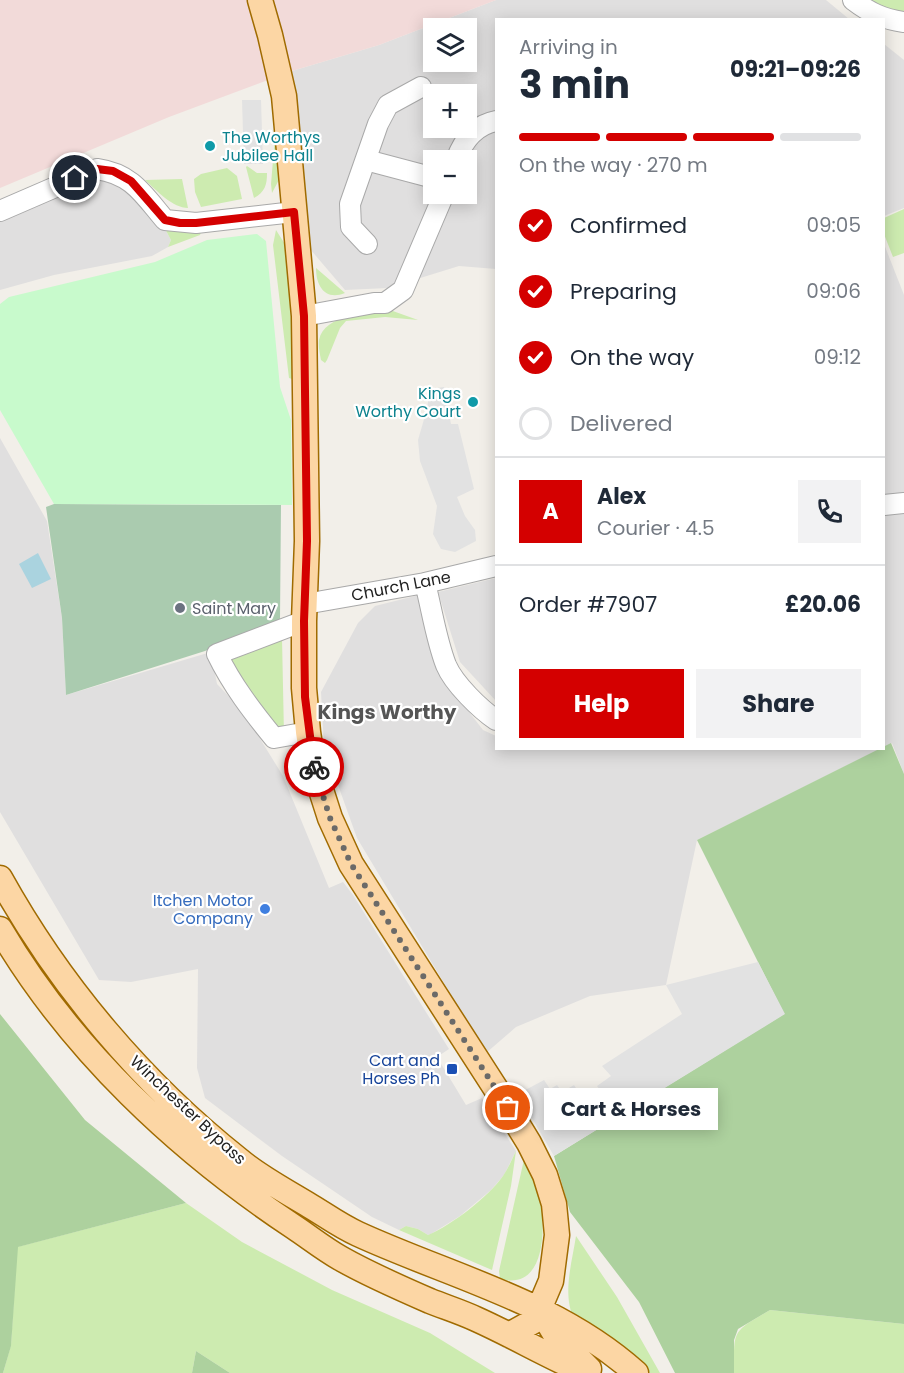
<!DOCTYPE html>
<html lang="en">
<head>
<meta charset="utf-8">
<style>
  :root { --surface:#fff; --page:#f2f2f3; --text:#1f2937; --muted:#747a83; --line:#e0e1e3; --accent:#d40000 }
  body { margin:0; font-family:Poppins,sans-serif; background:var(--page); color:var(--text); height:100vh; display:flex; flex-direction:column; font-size:22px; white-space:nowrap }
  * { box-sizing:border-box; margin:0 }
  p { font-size:20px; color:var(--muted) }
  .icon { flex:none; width:33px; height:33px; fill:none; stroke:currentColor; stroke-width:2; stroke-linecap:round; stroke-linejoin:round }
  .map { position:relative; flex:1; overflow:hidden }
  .details { position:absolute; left:495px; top:18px; width:390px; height:732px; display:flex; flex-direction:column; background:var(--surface); border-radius:0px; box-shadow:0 3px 15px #0003 }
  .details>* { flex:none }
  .buttons { position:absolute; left:423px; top:18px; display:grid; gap:12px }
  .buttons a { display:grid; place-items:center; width:54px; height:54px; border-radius:0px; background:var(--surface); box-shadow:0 3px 15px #0003; font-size:30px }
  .pin { position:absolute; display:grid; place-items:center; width:51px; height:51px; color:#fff; margin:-26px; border:3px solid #fff; border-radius:50%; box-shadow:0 2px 6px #0007 }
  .courier { position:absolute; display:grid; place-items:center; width:60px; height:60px; margin:-30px; border:4px solid #d40000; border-radius:50%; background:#fff; color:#222; box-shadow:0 2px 8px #0007 }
  .bubble { position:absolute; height:42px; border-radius:0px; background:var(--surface); box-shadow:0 3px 15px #0003; font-size:20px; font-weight:700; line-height:42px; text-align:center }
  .head em { font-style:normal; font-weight:700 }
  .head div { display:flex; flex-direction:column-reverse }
  .head { display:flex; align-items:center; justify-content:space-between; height:102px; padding:0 24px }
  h1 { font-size:39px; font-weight:700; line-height:45px }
  .bar { display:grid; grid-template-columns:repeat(4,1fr); gap:9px 6px; align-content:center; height:72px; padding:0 24px }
  .bar i { height:8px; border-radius:4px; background:var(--line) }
  .bar .selected { background:var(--accent) }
  .bar p { grid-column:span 4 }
  .line { display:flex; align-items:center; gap:15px; padding:0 24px; border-top:2px solid var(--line) }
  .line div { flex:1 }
  .round { display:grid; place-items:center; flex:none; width:63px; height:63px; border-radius:0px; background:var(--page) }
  ol { padding:0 24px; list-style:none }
  li { display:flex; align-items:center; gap:18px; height:66px }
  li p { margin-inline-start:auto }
  li .icon { padding:6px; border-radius:50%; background:var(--accent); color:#fff; stroke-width:4 }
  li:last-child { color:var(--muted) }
  li i { width:33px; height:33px; border:3px solid var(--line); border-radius:50% }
  .cta { display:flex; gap:12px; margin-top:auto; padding:12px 24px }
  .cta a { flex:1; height:69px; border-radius:0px; background:var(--accent); color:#fff; font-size:24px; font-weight:700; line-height:69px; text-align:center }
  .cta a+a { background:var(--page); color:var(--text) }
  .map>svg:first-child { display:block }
  .residential { fill:#e0dfdf; fill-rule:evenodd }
  .commercial { fill:#f2dad9 }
  .grass { fill:#cdebb0 }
  .forest { fill:#add19e }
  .cemetery { fill:#aacbaf }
  .park { fill:#c8facc }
  .parking { fill:#e2e2e2 }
  .water { fill:#aad3df }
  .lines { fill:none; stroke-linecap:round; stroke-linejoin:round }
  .minor-casing { stroke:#a9a9a9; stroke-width:22 }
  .major-casing { stroke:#a06b00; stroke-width:27 }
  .minor { stroke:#fff; stroke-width:20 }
  .major { stroke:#fcd6a4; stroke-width:24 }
  .done { stroke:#6b6a68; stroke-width:6; stroke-dasharray:0 10.8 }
  .route { stroke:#d40000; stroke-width:8 }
  .culture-dot { fill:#0f9aa8; stroke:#fff; stroke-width:2 }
  .worship-dot { fill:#6b7280; stroke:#fff; stroke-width:2 }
  .shop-dot { fill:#3f7fe0; stroke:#fff; stroke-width:2 }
  .transit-dot { fill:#1a4fb4; stroke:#fff; stroke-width:2 }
  .labels { text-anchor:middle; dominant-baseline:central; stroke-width:4.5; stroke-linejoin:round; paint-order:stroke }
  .culture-label { font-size:16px; fill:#0d838f; stroke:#fff; text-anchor:start }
  .street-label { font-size:16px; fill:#222; stroke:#fff }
  .worship-label { font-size:16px; fill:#5b616d; stroke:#fff; text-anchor:start }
  .shop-label { font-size:16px; fill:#366cbe; stroke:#fff; text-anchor:end }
  .transit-label { font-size:16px; fill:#164399; stroke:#fff; text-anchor:end }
  .quarter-label { font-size:20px; font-weight:bold; fill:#555; stroke:#fff }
</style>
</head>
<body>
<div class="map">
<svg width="904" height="1373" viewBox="0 0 904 1373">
  <rect width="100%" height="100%" fill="#f2efe9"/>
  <path class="residential" d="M496 0H826L849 19 496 20V269L459 266 388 288 345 290 310 249 292 71 379 45ZM434 28H466V62H434ZM434 94H466V128H434ZM434 160H466V194H434Z
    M884 44 904 60V208L884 216Z
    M97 177 124 184 163 225 171 240 168 247 152 256 54 275 0 290V217Z
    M884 244 904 295V496L884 498Z
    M0 438 47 521 62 618 66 695 211 652 217 684 243 711 283 776 329 888 343 882 353 895 449 1049 437 1057 466 1105 482 1098 516 1151 504 1175 491 1190 460 1216 431 1234 428 1235 418 1229 406 1226 399 1230 372 1217 282 1156 205 1098 197 1068 198 969 131 982 99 980 0 812Z
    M884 511H904V774L892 743 884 747Z
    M496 578V701L460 662 438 592Z
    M419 595 445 681 483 730 496 736V748L880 749 697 840 666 985 590 996 516 1027 486 1053 357 838 324 746 321 692 358 623 375 606Z"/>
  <path class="commercial" d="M0 0H496L379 45 292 71 169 117 0 188Z"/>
  <path class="grass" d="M864 0H904V16Z
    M275 136 281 176 272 193 271 184Z
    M247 166 257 173H267C267 185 265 192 254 198L246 167Z
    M227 168 237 176 242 199 201 207 195 192 194 179 201 174Z
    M182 179 188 208C173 208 157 191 145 180Z
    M904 209V253L893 257 884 234V218Z
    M163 225 202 229 200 235 168 247 171 240Z
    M276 230 288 249 295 380 289 378 273 245Z
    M316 268 345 293C325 301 316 286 316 268Z
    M390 310 418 320 385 317 346 321 340 328 327 360 325 363 321 360C320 354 318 346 319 340 324 313 369 315 390 310Z
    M282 638 284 735 272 736 229 659Z
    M516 1151 511 1186 492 1270 399 1230 406 1226 418 1229 428 1235C452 1225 488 1197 503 1176 508 1169 512 1159 516 1151Z
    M525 1155C545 1182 560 1295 500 1279L499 1271Z
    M186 1203 242 1242 332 1290 430 1333 495 1373H230L196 1351 192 1373H3L11 1345 17 1247Z
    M576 1236 617 1297 660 1373H650L574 1319C562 1294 572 1263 576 1236Z
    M770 1310 904 1324V1373H734C734 1328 732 1333 770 1310Z"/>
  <path class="forest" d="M891 743 904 774V1324L770 1310 738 1329 734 1340V1373H675L639 1302 570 1212 554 1156 784 1014 697 840Z
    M0 1014 85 1120 186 1203 18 1247 11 1346 3 1373H0Z
    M196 1351 230 1373H192Z"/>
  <path class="cemetery" d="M54 504 281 505 280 620 205 651 66 695 62 618 46 507Z"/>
  <path class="park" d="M257 234 266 241 280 387 291 420 292 505 54 504 0 410V304L9 297 155 262 207 240Z"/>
  <path class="parking" d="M242 100H261L263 164H244Z
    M444 387 451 424H458L474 489 457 497 465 516 475 530 476 541 455 552 441 549 433 534 437 506 420 461 418 440 427 409 430 389Z
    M758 962 785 1014 554 1156 518 1094 544 1080 550 1089 557 1085 562 1092 574 1085 598 1122 614 1110 597 1086 611 1076 602 1066 682 1014 666 985Z"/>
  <path class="water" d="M38 553 51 579 32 588 19 564Z"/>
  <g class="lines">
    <g class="minor-casing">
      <path id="minor" d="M853 0C870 13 883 19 904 22
        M366 160 434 178
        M456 160C463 141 475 125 496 121
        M0 211 97 169C132 174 143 194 165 220L196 223 294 212
        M367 244 351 227 350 204 378 124 388 105 421 87
        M304 316 374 303H385L403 290 444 194
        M884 505 904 503
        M425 583C432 610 436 639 446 665 454 684 480 709 496 720
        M305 604 425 583 496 566
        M304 621 217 654C232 685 252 711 274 738L308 732"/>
    </g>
    <g class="major-casing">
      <path id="major" d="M260 0 270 35 284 96 304 316 307 541 304 621V688L308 732 313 765 330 818 351 864 496 1089 529 1143 545 1175 554 1204 557 1235 551 1281 534 1321 509 1335
        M0 878C60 986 142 1083 239 1160 259 1177 284 1190 307 1204 324 1214 340 1226 358 1234 452 1277 557 1302 636 1373
        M0 929C71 1050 178 1150 294 1227 309 1237 324 1249 340 1258 368 1274 400 1288 430 1301 445 1307 461 1312 476 1319 514 1336 549 1357 587 1373
        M540 1309 556 1336 589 1369"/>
    </g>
    <use href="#minor" class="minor"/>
    <use href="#major" class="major"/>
  </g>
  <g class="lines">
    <path class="done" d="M314 767 330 818 351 864 508 1108"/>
    <path class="route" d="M75 178 97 169 113 171 131 181 165 220 180 223H196L294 212 304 316 307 541 304 621 305 697 314 767"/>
  </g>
  <g class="culture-dot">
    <circle cx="210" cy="146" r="6"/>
    <circle cx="473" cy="402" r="6"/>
  </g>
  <circle class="worship-dot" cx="180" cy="608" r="6"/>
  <circle class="shop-dot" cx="265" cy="909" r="6"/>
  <rect class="transit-dot" x="446" y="1063" width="12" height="12" rx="3"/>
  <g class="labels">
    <g class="culture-label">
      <text x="222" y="137">The Worthys<tspan x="222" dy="18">Jubilee Hall</tspan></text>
      <text x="461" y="393" text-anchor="end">Kings<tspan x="461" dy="18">Worthy Court</tspan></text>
    </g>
    <g class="street-label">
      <text transform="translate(401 586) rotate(-11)">Church Lane</text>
      <text transform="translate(188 1110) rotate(43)">Winchester Bypass</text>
    </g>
    <g class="worship-label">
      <text x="192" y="608">Saint Mary</text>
    </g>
    <g class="shop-label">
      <text x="253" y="900">Itchen Motor<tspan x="253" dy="18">Company</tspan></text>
    </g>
    <g class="transit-label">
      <text x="440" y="1060">Cart and<tspan x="440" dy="18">Horses Ph</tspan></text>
    </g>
    <g class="quarter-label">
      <text x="387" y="712">Kings Worthy</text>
    </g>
  </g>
</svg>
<div class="buttons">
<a><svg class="icon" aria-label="layers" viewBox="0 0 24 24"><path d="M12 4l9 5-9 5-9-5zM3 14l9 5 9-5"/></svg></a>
<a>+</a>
<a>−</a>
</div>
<div class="pin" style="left:508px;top:1108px;background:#ea580c"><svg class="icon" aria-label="bag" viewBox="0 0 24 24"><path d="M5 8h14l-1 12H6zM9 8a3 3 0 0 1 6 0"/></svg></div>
<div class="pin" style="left:75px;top:178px;background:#1f2937"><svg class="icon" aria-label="home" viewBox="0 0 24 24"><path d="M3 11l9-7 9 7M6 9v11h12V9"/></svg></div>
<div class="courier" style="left:314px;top:767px"><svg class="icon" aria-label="bike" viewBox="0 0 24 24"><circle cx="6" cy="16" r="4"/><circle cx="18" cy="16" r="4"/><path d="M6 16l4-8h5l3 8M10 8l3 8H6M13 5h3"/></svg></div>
<div class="bubble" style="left:544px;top:1088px;width:174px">Cart &amp; Horses</div>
<section class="details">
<div class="head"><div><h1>3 min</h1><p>Arriving in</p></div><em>09:21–09:26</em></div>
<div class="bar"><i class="selected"></i><i class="selected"></i><i class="selected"></i><i></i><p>On the way · 270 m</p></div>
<ol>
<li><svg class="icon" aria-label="check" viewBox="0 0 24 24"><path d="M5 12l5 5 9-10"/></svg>Confirmed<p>09:05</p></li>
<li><svg class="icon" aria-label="check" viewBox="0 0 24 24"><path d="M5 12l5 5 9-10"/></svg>Preparing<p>09:06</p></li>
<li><svg class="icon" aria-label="check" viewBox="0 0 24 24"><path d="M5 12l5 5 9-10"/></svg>On the way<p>09:12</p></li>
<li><i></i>Delivered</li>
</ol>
<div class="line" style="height:108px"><b class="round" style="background:var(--accent);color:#fff">A</b><div><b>Alex</b><p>Courier · 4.5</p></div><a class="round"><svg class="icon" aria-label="phone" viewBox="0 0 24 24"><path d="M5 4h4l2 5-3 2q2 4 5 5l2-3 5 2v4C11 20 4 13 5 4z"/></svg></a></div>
<div class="line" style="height:78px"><div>Order #7907</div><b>£20.06</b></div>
<div class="cta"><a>Help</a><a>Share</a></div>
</section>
</div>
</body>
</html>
